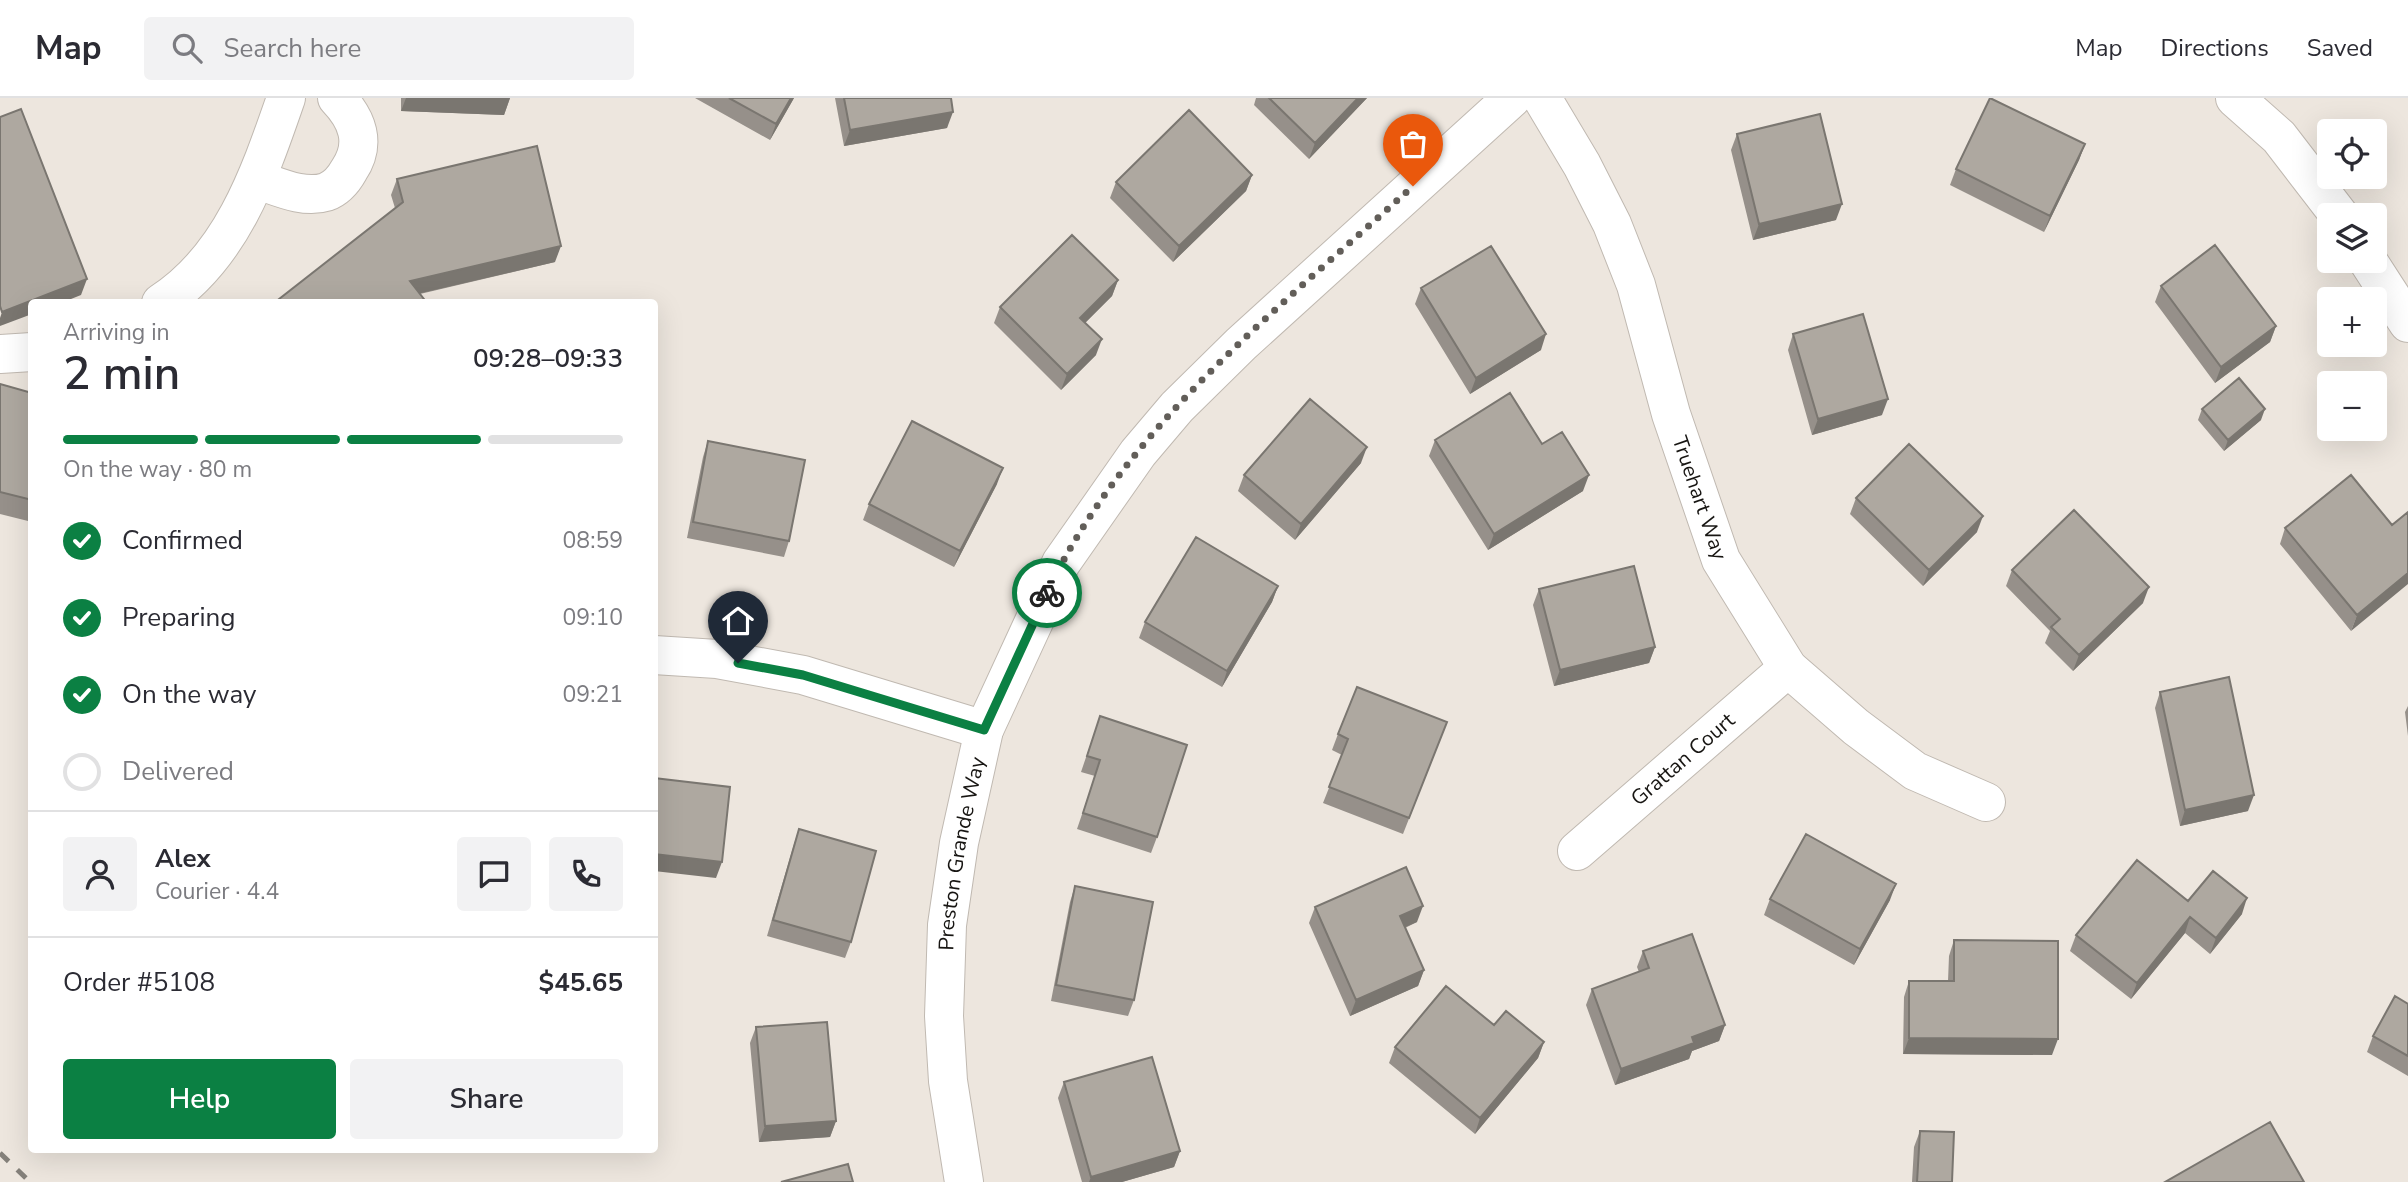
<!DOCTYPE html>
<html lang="en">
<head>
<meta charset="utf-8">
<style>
  :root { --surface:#fff; --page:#f2f2f3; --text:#2b2b33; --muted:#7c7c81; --line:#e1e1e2; --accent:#0b8043 }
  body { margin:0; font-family:"Nunito Sans",sans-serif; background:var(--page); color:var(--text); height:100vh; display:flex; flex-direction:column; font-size:26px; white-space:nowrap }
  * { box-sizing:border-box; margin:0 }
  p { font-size:23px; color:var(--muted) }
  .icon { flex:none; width:38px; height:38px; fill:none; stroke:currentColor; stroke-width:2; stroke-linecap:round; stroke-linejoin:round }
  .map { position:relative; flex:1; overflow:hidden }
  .details { position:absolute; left:28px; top:201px; width:630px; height:854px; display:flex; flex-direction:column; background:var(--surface); border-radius:7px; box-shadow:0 7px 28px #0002 }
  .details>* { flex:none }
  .controls { position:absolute; left:2317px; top:21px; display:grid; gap:14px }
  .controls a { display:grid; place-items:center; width:70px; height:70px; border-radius:7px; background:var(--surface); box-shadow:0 7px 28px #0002; font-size:35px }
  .pin { position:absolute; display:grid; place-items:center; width:60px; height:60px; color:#fff; margin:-72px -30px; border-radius:50% 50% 50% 0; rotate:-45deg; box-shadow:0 0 7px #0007 }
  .pin .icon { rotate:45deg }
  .courier { position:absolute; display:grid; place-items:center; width:70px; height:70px; margin:-35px; border:5px solid #0b8043; border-radius:50%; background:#fff; color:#222; box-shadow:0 2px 9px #0007 }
  .summary em { font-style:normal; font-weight:600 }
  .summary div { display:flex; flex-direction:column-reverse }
  .summary { display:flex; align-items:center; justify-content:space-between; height:119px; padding:0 35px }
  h1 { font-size:46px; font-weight:600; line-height:52px }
  .bar { display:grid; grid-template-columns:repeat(4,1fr); gap:10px 7px; align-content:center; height:84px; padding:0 35px }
  .bar i { height:9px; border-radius:5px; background:var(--line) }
  .bar .selected { background:var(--accent) }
  .bar p { grid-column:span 4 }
  .line { display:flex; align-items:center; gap:18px; padding:0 35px; border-top:2px solid var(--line) }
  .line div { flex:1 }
  .round { display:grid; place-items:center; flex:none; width:74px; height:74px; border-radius:7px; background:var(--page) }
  ol { padding:0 35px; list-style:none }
  li { display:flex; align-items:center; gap:21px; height:77px }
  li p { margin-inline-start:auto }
  li .icon { padding:7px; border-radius:50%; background:var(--accent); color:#fff; stroke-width:4 }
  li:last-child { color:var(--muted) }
  li i { width:38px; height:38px; border:4px solid var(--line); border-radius:50% }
  .action { display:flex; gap:14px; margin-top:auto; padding:14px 35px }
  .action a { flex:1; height:80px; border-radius:7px; background:var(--accent); color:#fff; font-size:28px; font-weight:600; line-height:80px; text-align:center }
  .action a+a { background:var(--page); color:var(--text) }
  header { display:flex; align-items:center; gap:42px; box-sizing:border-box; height:98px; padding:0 35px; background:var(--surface); border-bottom:2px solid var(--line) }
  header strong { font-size:33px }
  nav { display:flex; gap:38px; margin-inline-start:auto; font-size:24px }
  .search { width:490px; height:63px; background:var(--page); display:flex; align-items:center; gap:18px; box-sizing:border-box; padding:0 24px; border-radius:7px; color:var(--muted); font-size:26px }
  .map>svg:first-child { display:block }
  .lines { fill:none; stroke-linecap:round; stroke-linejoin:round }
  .minor-casing { stroke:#c0b9b1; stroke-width:40 }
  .minor { stroke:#fff; stroke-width:38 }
  .rail { stroke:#84807a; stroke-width:5; stroke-dasharray:12 12; stroke-linecap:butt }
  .wall { fill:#96908a }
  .shaded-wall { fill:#7a7670 }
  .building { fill:#aea8a0; stroke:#7a7670; stroke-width:2 }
  .done { stroke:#625e59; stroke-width:7; stroke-dasharray:0 12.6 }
  .route { stroke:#0b8043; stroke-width:9 }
  .labels { text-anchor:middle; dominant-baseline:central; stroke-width:7; stroke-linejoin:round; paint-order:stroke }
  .street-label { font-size:21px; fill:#171512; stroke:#ede6de }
</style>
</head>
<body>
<header>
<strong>Map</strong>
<div class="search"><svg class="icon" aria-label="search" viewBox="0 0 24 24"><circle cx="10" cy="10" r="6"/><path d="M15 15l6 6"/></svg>Search here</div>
<nav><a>Map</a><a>Directions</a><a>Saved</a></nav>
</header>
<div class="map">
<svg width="2408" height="1084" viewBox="0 0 2408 1084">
  <rect width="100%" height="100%" fill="#ede6de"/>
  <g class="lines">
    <g class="minor-casing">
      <g id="minor">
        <path id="s1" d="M1542 0 1582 67 1612 126 1636 187 1671 316 1721 462 1788 570 1856 629 1915 673 1986 704"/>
        <path d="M2235 0 2279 39 2339 117"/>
        <path d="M258 82C279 89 304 101 326 94 337 90 344 81 349 72 367 45 357 21 337 0"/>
        <path d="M2368 163 2408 225"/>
        <path d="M161 205C232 159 260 75 286 0"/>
        <path d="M0 256 32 254"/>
        <path d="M654 557 717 561 803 577 984 632"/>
        <path id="s2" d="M1577 753 1788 570"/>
        <path id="s3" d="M964 1084 948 983 944 918 947 827 959 745 984 632 1061 465 1138 355 1177 309 1241 246 1512 0"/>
      </g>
    </g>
    <use href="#minor" class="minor"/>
    <path class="rail" d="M0 1055 30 1084"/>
  </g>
  <path class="wall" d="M401 0H510L504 17 401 13Z
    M695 0H794L770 42Z
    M835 0H951L947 30 844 48Z
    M1256 0H1367L1309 61 1254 7Z
    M1737 36 1836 122 1753 142 1731 52Z
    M2085 46 2079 62 2044 134 1950 87 1956 71Z
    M1252 77 1246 93 1173 164 1110 100 1116 84Z
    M397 81 555 164 420 196 274 205 395 110 391 97Z
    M1118 182 1112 198 1085 225 1096 257 1061 292 994 225 1000 209Z
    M2161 188 2276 228 2270 244 2215 285 2155 204Z
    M1421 190 1541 252 1470 296 1415 206Z
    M1793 236 1882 317 1812 337 1788 252Z
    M0 286 32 295V424L0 416Z
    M2202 311 2261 322 2224 353 2198 322Z
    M1435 342 1542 346 1583 393 1488 452 1429 358Z
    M708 343 789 443 784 459 687 440 703 359Z
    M1361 365 1295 442 1238 393 1244 377Z
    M997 386 954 469 863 422 869 406Z
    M1856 400 1977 434 1923 488 1850 416Z
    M2392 427 2351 533 2280 446 2285 430Z
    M2012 472 2143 505 2073 573 2045 545 2050 533 2006 488Z
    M1278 488 1272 504 1222 589 1139 540 1145 524Z
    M1539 491 1655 549 1649 565 1554 588 1533 507Z
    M2160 594 2248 713 2180 728 2155 610Z
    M2408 608V638L2405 614Z
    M1100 618 1157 739 1151 755 1077 731 1095 678 1081 674Z
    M1447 624 1403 736 1323 705 1342 657 1332 652 1338 636Z
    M799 731 851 844 845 860 767 838 794 746Z
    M1075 788 1134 902 1128 918 1051 903 1070 804Z
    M1770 801 1890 802 1854 867 1764 817Z
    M2188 803 2242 816 2210 856 2185 835 2131 901 2070 853 2076 837Z
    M1315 809 1417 824 1405 830 1424 872 1418 888 1350 918 1309 825Z
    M1954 842 2052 957 1903 956 1904 899 1909 883H1948L1949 858Z
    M1643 853 1725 927 1719 943 1692 953 1689 961 1615 987 1586 907 1592 891 1639 874 1637 869Z
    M2408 906V978L2367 954 2373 938Z
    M756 929 836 1023 830 1039 759 1044 750 945Z
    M1544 944 1538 960 1475 1036 1389 965 1395 949Z
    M1064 984 1180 1053 1174 1069 1122 1084H1082L1058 1000Z
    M1920 1033 1952 1084H1912L1914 1049Z"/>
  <path class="shaded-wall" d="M406 0H510L504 17 401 13Z
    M791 0H794L770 42 776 26Z
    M1358 0H1367L1309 61 1315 45Z
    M953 14 947 30 844 48 850 32Z
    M2085 46 2079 62 2044 134 2050 118Z
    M1252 77 1246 93 1173 164 1179 148Z
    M1842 106 1836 122 1753 142 1759 126Z
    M561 148 555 164 404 199 410 183Z
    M87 181 81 197 61 205H32V216L0 228V220L2 214Z
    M1118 182 1112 198 1074 236 1080 220Z
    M2276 228 2270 244 2215 285 2221 269Z
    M1546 236 1541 252 1470 296 1476 280Z
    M1102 241 1096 257 1061 292 1067 276Z
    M1888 301 1882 317 1812 337 1818 321Z
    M2265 311 2261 322 2224 353 2228 342Z
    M1367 349 1361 365 1295 442 1301 426Z
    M1003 370 997 386 954 469 960 453Z
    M1589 377 1583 393 1488 452 1494 436Z
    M1983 418 1977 434 1923 488 1929 472Z
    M2408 475V486L2351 533 2357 517Z
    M1278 488 1272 504 1222 589 1227 573Z
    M2149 489 2143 505 2073 573 2079 557Z
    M1655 549 1649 565 1554 588 1560 572Z
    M2254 697 2248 713 2180 728 2185 712Z
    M654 756 722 764 716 780 654 773Z
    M1896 786 1890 802 1854 867 1860 851Z
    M2247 800 2242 816 2210 856 2216 840Z
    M1423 808 1417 824 1394 834 1400 818Z
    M2190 819 2185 835 2131 901 2137 885Z
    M1424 872 1418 888 1350 918 1356 902Z
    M1725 927 1719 943 1692 953 1689 961 1615 987 1621 971 1692 939Z
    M1909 940 2058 941 2052 957 1903 956Z
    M1544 944 1538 960 1475 1036 1480 1020Z
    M836 1023 830 1039 759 1044 765 1028Z
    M1180 1053 1174 1069 1122 1084H1089L1091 1079Z"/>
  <path class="building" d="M729 0H791L776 26Z
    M844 0H951L953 14 850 32Z
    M1269 0H1358L1315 45Z
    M1990 0 2085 46 2050 118 1956 71Z
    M21 11 87 181 2 214 0 208V19Z
    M1189 12 1252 77 1179 148 1116 84Z
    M1820 16 1842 106 1759 126 1737 36Z
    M537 48 561 148 410 183 427 205H274L403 104 397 81Z
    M1072 137 1118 182 1080 220 1102 241 1067 276 1000 209Z
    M2215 147 2276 228 2221 269 2161 188Z
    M1491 148 1546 236 1476 280 1421 190Z
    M1863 216 1888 301 1818 321 1793 236Z
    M2239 280 2265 311 2228 342 2202 311Z
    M0 286 32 295V402L0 394Z
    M1510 295 1542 346 1562 334 1589 377 1494 436 1435 342Z
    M1310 301 1367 349 1301 426 1244 377Z
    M912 323 1003 370 960 453 869 406Z
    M708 343 805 362 789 443 693 424Z
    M1909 346 1983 418 1929 472 1856 400Z
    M2351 377 2392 427 2408 414V475L2357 517 2285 430Z
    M2074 412 2149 489 2079 557 2051 529 2060 521 2012 472Z
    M1196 439 1278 488 1227 573 1145 524Z
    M1634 468 1655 549 1560 572 1539 491Z
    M2229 579 2254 697 2185 712 2160 594Z
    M1357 589 1447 624 1409 720 1329 689 1348 641 1338 636Z
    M1100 618 1187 647 1157 739 1083 715 1100 662 1087 658Z
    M654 680 730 689 722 764 654 756Z
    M799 731 876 753 851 844 773 822Z
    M1806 736 1896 786 1860 851 1770 801Z
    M2137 762 2188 803 2213 773 2247 800 2216 840 2190 819 2137 885 2076 837Z
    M1406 769 1423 808 1400 818 1424 872 1356 902 1315 809Z
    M1075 788 1153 804 1134 902 1056 887Z
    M1692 836 1725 927 1692 939 1694 945 1621 971 1592 891 1649 870 1643 853Z
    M1954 842 2058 843V941L1909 940V883H1954Z
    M1446 888 1494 927 1506 913 1544 944 1480 1020 1395 949Z
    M2395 898 2408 906V958L2373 938Z
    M827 924 836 1023 765 1028 756 929Z
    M1152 959 1180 1053 1091 1079 1064 984Z
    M2270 1024 2304 1084H2165Z
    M1920 1033 1954 1034 1952 1084H1917Z
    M848 1066 853 1084H781Z"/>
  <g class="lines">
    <path class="done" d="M1047 495C1125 328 1281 209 1413 88"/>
    <path class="route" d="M738 565 803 577 984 632 1047 495"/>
  </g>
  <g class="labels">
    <g class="street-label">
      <text stroke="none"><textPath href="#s1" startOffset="432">Truehart Way</textPath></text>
      <text stroke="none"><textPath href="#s2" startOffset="140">Grattan Court</textPath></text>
      <text stroke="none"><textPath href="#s3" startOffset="331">Preston Grande Way</textPath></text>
    </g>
  </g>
</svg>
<div class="controls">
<a><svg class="icon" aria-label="locate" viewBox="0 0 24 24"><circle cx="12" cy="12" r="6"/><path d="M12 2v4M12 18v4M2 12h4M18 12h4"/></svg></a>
<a><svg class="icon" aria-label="layers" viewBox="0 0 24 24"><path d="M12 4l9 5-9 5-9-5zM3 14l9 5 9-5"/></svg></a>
<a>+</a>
<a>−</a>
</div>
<div class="pin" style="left:1413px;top:88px;background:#ea580c"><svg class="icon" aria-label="bag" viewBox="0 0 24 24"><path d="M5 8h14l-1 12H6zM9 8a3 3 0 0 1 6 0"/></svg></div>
<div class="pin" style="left:738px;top:565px;background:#1f2937"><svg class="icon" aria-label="home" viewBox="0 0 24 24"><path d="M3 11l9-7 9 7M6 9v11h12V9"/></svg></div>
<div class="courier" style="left:1047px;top:495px"><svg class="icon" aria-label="bike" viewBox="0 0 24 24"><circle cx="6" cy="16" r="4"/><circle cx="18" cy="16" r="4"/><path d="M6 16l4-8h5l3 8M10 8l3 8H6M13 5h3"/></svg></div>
<section class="details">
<div class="summary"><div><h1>2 min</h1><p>Arriving in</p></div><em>09:28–09:33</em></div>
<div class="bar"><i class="selected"></i><i class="selected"></i><i class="selected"></i><i></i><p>On the way · 80 m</p></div>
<ol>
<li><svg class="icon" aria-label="check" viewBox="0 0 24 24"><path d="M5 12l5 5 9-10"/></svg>Confirmed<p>08:59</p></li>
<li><svg class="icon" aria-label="check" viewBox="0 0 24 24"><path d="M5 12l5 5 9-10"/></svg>Preparing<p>09:10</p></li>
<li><svg class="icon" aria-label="check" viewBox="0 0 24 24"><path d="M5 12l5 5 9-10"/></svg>On the way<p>09:21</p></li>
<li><i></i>Delivered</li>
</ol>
<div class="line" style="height:126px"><a class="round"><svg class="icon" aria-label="person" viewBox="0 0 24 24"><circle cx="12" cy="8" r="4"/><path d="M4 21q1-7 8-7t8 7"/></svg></a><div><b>Alex</b><p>Courier · 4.4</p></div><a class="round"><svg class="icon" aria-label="chat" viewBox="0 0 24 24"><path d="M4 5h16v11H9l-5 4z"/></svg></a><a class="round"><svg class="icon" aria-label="phone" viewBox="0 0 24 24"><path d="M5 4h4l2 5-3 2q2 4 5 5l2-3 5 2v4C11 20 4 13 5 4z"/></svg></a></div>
<div class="line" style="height:91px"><div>Order #5108</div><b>$45.65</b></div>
<div class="action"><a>Help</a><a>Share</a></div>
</section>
</div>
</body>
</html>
